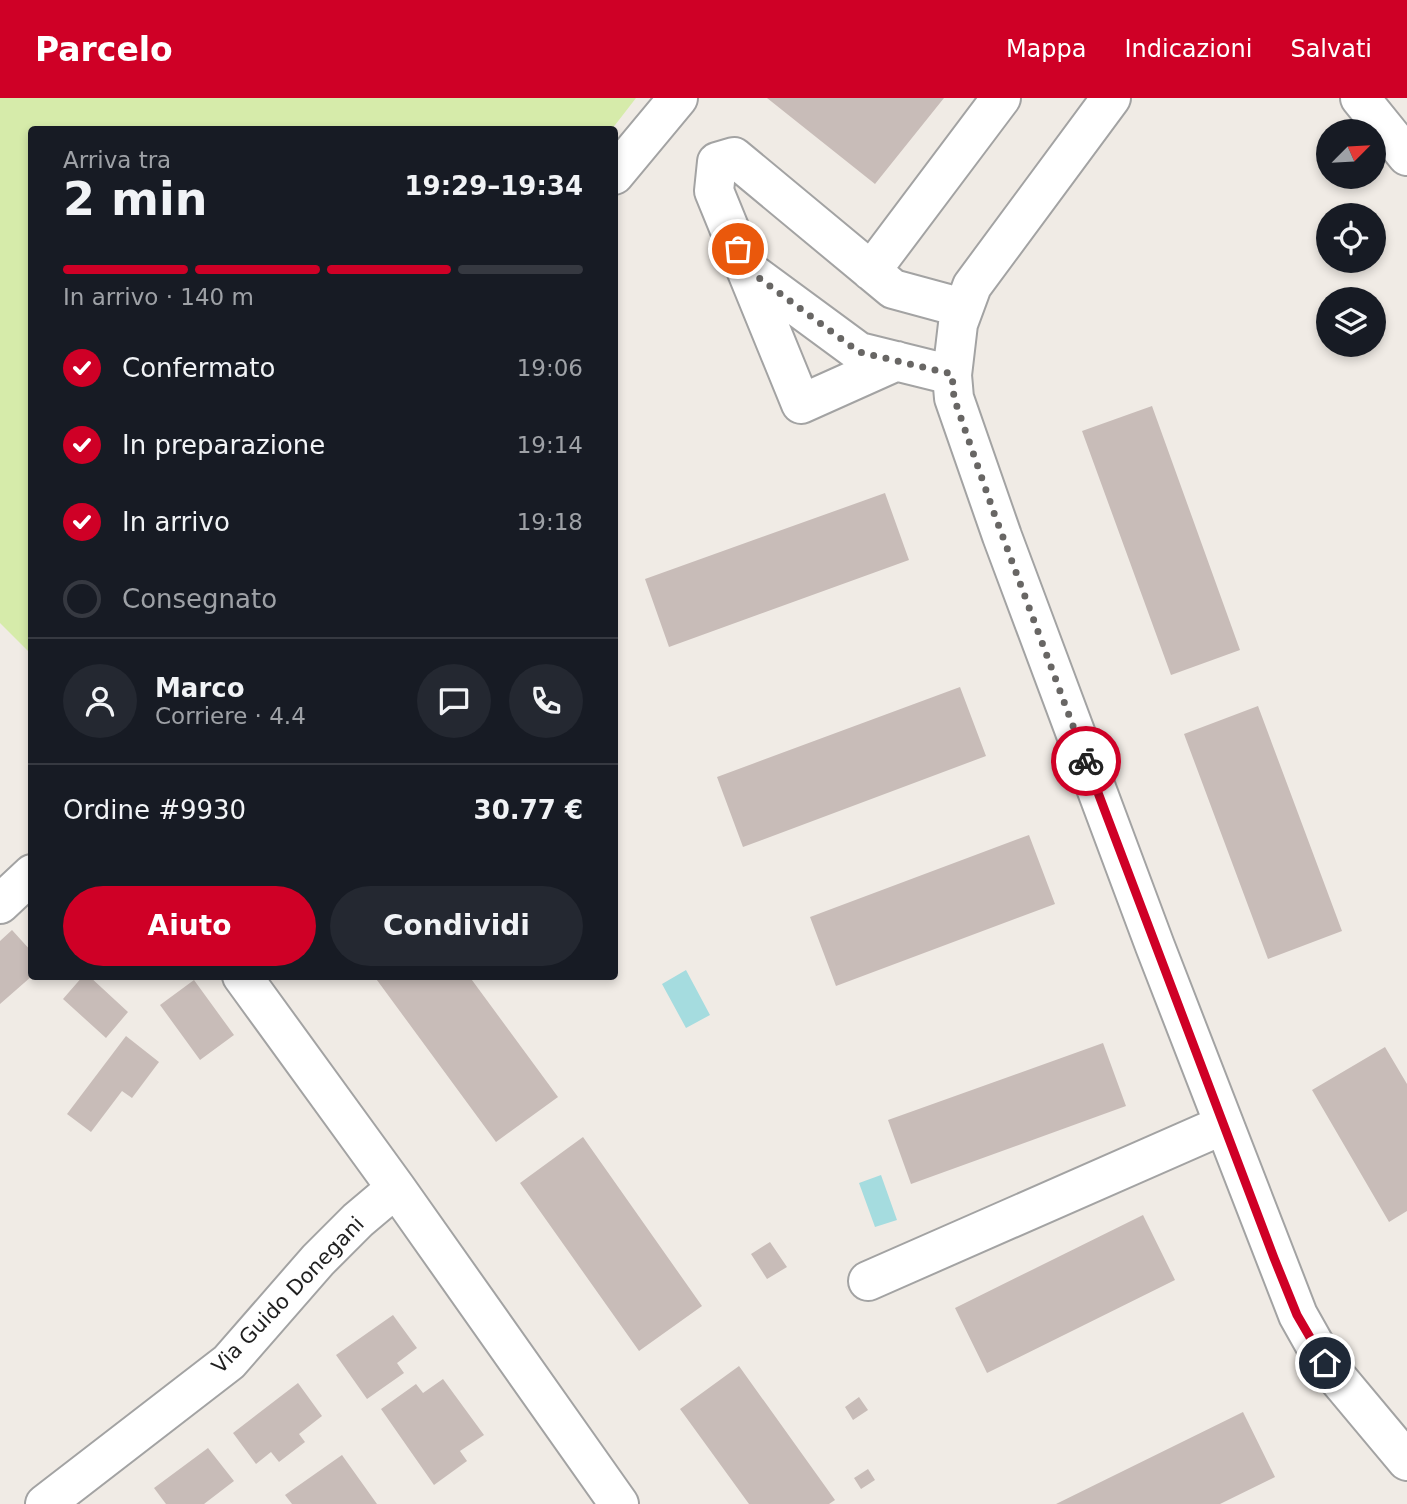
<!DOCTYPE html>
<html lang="it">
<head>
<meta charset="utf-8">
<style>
  :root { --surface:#171b24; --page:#242831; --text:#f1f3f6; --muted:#9ea1a6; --line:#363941; --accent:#cf0026 }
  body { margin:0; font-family:"DejaVu Sans",sans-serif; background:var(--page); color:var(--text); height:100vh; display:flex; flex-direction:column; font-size:26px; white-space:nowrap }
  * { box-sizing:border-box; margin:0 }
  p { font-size:23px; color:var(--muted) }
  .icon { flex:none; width:38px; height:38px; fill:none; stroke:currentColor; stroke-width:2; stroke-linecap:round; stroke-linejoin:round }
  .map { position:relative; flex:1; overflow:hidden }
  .details { position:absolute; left:28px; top:28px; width:590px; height:854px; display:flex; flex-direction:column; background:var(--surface); border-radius:7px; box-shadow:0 4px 10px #0003 }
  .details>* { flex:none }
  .needle { width:46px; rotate:66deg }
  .buttons { position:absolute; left:1316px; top:21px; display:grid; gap:14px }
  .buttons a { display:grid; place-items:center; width:70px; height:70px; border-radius:50%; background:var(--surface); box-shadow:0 4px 10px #0003; font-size:35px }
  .pin { position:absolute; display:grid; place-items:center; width:60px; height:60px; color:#fff; margin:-30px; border:4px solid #fff; border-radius:50%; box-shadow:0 2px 7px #0007 }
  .courier { position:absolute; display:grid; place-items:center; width:70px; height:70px; margin:-35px; border:5px solid #cf0026; border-radius:50%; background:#fff; color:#222; box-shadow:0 2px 9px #0007 }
  .headline em { font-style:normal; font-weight:800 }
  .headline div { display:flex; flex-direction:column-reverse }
  .headline { display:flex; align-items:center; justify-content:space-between; height:119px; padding:0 35px }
  h1 { font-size:46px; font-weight:800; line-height:52px }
  .bar { display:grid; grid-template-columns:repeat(4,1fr); gap:10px 7px; align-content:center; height:84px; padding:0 35px }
  .bar i { height:9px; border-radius:5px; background:var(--line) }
  .bar .active { background:var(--accent) }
  .bar p { grid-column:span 4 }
  .line { display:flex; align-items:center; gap:18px; padding:0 35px; border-top:2px solid var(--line) }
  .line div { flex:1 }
  .round { display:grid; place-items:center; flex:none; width:74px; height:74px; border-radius:37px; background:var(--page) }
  ol { padding:0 35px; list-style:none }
  li { display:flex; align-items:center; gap:21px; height:77px }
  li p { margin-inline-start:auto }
  li .icon { padding:7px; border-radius:50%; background:var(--accent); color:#fff; stroke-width:4 }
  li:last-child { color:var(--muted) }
  li i { width:38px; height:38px; border:4px solid var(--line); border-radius:50% }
  .action { display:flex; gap:14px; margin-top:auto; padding:14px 35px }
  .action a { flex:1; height:80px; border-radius:42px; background:var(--accent); color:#fff; font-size:28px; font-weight:800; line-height:80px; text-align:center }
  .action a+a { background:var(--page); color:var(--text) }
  header { display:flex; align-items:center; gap:42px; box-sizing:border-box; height:98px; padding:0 35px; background:var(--accent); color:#fff }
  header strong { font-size:33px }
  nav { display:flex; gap:38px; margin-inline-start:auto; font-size:24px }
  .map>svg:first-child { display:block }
  .grass { fill:#d6ebaa }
  .water { fill:#a5dcdf }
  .building { fill:#c8bcb8 }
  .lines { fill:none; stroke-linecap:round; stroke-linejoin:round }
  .minor-casing { stroke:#a3a3a3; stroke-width:42 }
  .minor { stroke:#fff; stroke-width:38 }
  .done { stroke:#686664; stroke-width:7; stroke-dasharray:0 12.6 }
  .route { stroke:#cf0026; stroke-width:9 }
  .labels { text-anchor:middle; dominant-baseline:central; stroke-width:7; stroke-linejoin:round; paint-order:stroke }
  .street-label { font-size:21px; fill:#1f1f1f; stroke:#fff }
</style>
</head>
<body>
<header>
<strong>Parcelo</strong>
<nav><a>Mappa</a><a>Indicazioni</a><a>Salvati</a></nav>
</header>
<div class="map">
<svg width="1407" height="1406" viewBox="0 0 1407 1406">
  <rect width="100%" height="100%" fill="#f0ebe5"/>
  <path class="grass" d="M0 0H636L612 31 32 32 31 556 0 525Z"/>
  <path class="water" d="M686 872 710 917 686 930 662 886Z
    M881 1077 897 1122 875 1129 859 1085Z"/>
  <path class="building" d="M767 0H944L875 86Z
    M1152 308 1240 552 1171 577 1082 333Z
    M885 395 909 462 669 549 645 481Z
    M960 589 986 658 743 749 717 679Z
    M1258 608 1342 833 1268 861 1184 636Z
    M1029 737 1055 806 836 888 810 819Z
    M12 832 32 854V878L0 906V843Z
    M83 878H89L128 914 106 940 63 901Z
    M374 878H469L558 999 496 1044Z
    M194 882 234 937 200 962 160 907Z
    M126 938 159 964 132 1000 122 993 91 1034 67 1016Z
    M1103 945 1126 1008 911 1086 888 1022Z
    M1385 949 1407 986V1113L1389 1124 1312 992Z
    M583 1039 702 1208 639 1253 520 1085Z
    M1143 1117 1175 1182 987 1275 955 1210Z
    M770 1144 787 1169 767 1181 751 1156Z
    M393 1217 417 1250 397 1265 404 1275 367 1301 336 1257Z
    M739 1268 835 1402 829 1406H749L680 1311Z
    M443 1281 484 1337 460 1353 467 1363 434 1387 381 1311 416 1286 423 1295Z
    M298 1285 322 1318 299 1336 305 1344 279 1364 271 1354 256 1366 233 1335Z
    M859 1299 868 1312 853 1322 845 1309Z
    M1243 1314 1275 1379 1220 1406H1056Z
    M208 1350 234 1383 204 1406H166L154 1390Z
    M342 1357 377 1406H292L285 1397Z
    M868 1371 875 1382 861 1391 854 1380Z"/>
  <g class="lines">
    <g class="minor-casing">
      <path id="minor" d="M1111 0 972 188 958 226 952 277 954 300 1002 438 1155 848 1298 1217 1325 1265 1407 1363
        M1360 0 1407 58
        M614 77 678 0
        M749 173 859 254 952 277
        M871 173 1001 0
        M897 263 801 306 714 93 717 64 734 59 893 191 963 210
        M0 806 32 776
        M242 878 396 1090 619 1406
        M868 1183 1223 1027
        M45 1406 229 1264 318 1162 358 1122 396 1090"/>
    </g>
    <use href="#minor" class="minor"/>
  </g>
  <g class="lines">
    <path class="done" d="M738 151 747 171 859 254 952 276 954 300 994 415 1086 663"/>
    <path class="route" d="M1086 663 1274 1160 1297 1217 1325 1265"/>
  </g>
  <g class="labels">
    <g class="street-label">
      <text transform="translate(288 1197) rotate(-46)">Via Guido Donegani</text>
    </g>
  </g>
</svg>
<div class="buttons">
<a><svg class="needle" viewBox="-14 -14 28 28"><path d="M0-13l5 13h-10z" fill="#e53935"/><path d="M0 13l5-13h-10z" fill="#9ea1a6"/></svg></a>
<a><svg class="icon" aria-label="locate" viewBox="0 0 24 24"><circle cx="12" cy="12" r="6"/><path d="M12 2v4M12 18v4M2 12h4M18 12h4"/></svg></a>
<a><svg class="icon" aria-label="layers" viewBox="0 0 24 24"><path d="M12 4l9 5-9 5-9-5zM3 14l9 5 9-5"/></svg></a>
</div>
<div class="pin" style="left:738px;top:151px;background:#ea580c"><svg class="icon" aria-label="bag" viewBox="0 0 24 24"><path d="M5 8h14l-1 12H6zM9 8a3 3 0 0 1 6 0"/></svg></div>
<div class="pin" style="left:1325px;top:1265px;background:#1f2937"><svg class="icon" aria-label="home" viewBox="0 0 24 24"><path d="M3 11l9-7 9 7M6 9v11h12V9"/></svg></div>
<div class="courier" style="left:1086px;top:663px"><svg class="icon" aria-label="bike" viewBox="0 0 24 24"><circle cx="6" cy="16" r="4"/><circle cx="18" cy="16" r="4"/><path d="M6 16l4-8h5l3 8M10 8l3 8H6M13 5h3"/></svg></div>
<section class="details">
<div class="headline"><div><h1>2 min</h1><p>Arriva tra</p></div><em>19:29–19:34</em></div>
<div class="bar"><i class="active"></i><i class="active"></i><i class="active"></i><i></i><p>In arrivo · 140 m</p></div>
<ol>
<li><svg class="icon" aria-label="check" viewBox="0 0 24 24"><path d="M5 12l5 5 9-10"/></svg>Confermato<p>19:06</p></li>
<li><svg class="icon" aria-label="check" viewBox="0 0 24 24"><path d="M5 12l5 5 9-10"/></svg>In preparazione<p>19:14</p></li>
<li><svg class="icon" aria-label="check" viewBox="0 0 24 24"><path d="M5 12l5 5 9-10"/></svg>In arrivo<p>19:18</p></li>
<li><i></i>Consegnato</li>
</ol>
<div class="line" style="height:126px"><a class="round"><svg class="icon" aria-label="person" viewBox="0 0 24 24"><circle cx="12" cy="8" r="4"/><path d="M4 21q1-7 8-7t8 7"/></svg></a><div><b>Marco</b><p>Corriere · 4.4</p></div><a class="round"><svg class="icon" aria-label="chat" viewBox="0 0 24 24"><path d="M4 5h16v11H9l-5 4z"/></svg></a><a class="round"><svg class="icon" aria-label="phone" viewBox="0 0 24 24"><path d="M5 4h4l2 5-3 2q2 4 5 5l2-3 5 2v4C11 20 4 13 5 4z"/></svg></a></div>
<div class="line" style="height:91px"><div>Ordine #9930</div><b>30.77 €</b></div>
<div class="action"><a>Aiuto</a><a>Condividi</a></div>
</section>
</div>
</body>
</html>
